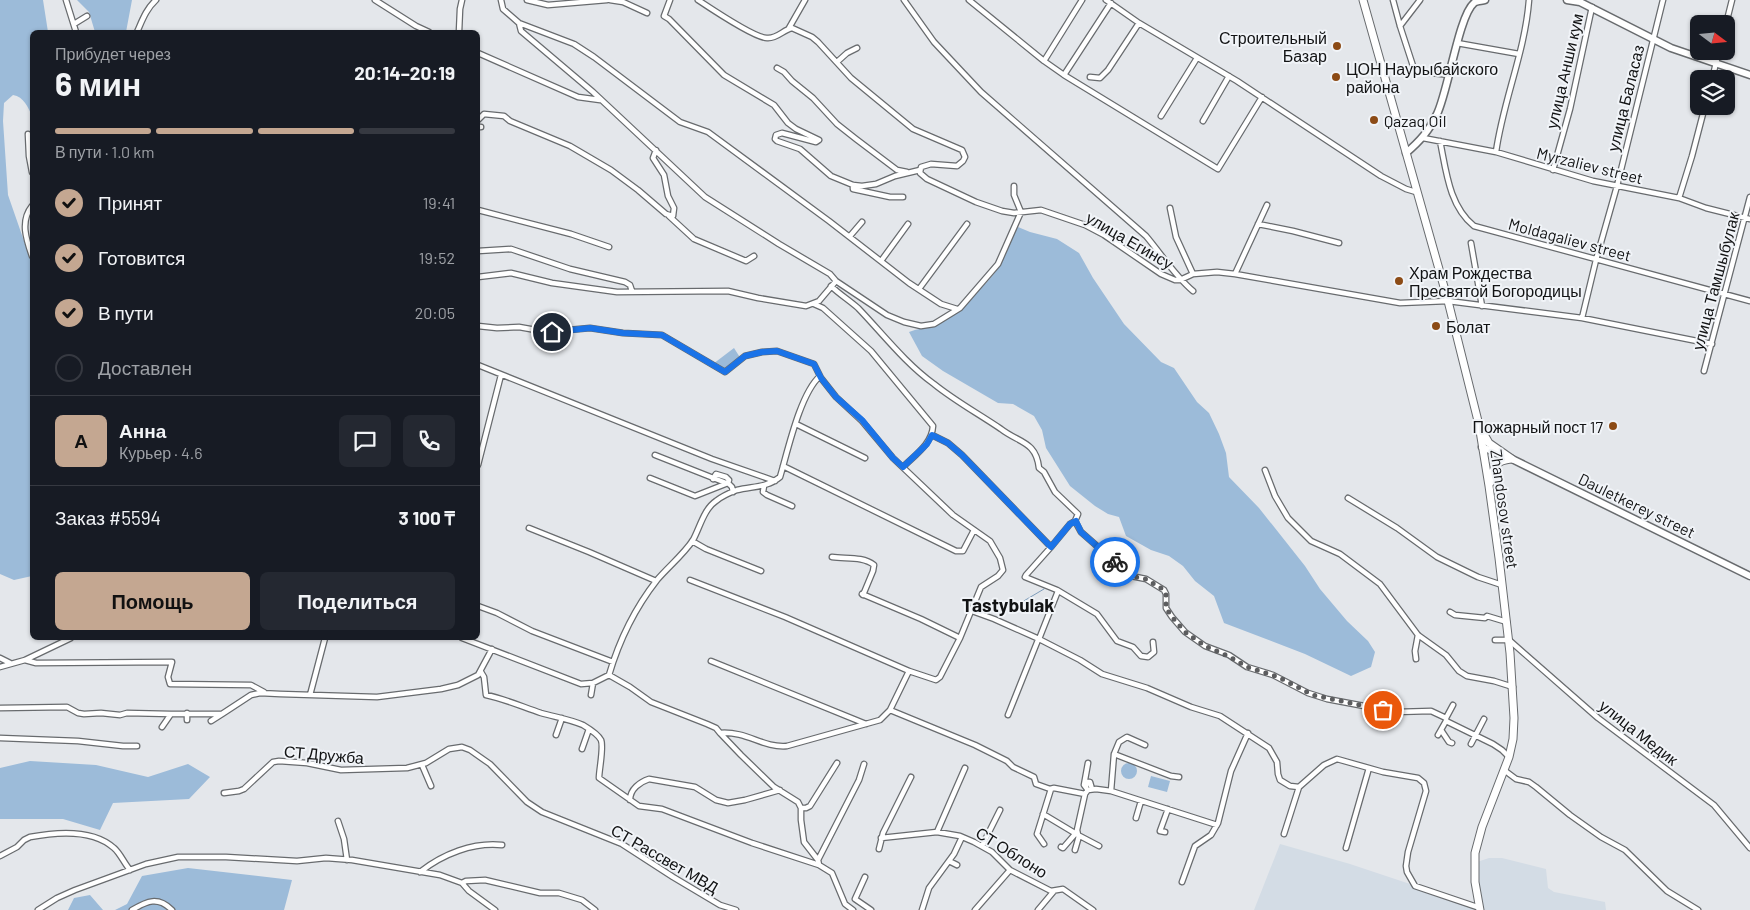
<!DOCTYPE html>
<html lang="ru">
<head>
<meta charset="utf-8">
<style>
  :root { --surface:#171b24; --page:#242831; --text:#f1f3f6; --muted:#9ea1a6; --line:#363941; --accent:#c4a791 }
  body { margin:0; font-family:Barlow,sans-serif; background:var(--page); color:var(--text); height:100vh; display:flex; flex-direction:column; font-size:19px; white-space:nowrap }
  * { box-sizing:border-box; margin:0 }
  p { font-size:16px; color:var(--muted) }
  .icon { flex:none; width:28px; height:28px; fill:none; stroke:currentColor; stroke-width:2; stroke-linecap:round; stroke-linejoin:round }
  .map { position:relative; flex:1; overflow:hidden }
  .panel { position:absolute; left:30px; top:30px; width:450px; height:610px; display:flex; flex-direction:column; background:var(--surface); border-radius:8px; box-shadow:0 1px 4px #0004 }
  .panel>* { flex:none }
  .needle { width:32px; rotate:106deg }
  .buttons { position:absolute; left:1690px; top:15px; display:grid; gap:10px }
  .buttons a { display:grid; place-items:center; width:45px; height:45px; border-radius:8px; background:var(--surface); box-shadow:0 1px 4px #0004; font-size:25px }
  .pin { position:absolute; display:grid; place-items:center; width:42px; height:42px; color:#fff; margin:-21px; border:2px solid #fff; border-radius:50%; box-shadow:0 1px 5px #0007 }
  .courier { position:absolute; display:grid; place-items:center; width:50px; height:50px; margin:-25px; border:4px solid #1a73e8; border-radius:50%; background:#fff; color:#222; box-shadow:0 1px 6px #0007 }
  .overview em { font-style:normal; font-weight:700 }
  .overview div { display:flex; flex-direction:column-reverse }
  .overview { display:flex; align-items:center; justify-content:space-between; height:85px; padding:0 25px }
  h1 { font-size:32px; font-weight:700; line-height:38px }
  .bar { display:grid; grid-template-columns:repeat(4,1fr); gap:8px 5px; align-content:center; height:60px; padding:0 25px }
  .bar i { height:6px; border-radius:4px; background:var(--line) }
  .bar .active { background:var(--accent) }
  .bar p { grid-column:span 4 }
  .line { display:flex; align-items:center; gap:12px; padding:0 25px; border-top:1px solid var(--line) }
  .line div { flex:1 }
  .round { display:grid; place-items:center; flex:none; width:52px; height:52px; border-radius:8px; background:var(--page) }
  ol { padding:0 25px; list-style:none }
  li { display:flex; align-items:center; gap:15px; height:55px }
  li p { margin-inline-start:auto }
  li .icon { padding:5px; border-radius:50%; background:var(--accent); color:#111; stroke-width:4 }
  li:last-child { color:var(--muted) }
  li i { width:28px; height:28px; border:2px solid var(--line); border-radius:50% }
  .cta { display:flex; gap:10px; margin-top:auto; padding:10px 25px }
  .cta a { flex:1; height:58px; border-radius:8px; background:var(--accent); color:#111; font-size:20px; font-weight:700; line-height:58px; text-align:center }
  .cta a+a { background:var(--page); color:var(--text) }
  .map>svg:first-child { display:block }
  .built { fill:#d3dce5 }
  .green { fill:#9cbbd9 }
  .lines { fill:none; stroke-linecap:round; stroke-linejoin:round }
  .stream { stroke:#7d9cba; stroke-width:1 }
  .street-casing { stroke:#686b6e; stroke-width:7 }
  .secondary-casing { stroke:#686b6e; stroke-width:9 }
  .primary-casing { stroke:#686b6e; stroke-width:9 }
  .street { stroke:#fff; stroke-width:4.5 }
  .secondary { stroke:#fff; stroke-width:6 }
  .primary { stroke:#fff; stroke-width:7 }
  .done { stroke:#5c5d5f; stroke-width:5; stroke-dasharray:0 9 }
  .route { stroke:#1a73e8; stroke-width:6 }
  .poi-dot { fill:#8c4b16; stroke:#f1f4f8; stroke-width:2 }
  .labels { text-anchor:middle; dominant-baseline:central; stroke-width:4; stroke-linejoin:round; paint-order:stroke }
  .poi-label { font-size:16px; fill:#121314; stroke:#f1f4f8; text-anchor:start }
  .street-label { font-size:16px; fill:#121314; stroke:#f1f4f8 }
  .quarter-label { font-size:19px; font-weight:bold; fill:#121314; stroke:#f1f4f8 }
</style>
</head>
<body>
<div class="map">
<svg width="1750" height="910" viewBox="0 0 1750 910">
  <rect width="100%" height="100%" fill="#e4e7eb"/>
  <path class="built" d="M1280 844 1350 864 1473 905 1474 910H1254Z
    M1489 858H1502L1546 869 1548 888 1554 892 1605 902 1606 910H1480L1474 863Z"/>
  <path class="green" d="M0 0H43L48 32H32V116C28 107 24 97 13 95L4 103 3 121 8 195 32 264V576L14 580 0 574Z
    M77 0H132L126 32H95L89 12Z
    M1018 227 1030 232 1057 239 1079 253 1093 278 1124 324 1161 362 1174 368 1197 402 1209 413 1219 434 1226 453 1229 477 1259 508 1305 566 1320 589 1347 621 1368 641 1375 652 1371 667 1351 676 1305 654 1224 623 1214 596 1195 581 1183 566 1169 556 1151 550 1126 536 1119 517 1108 514 1095 506 1070 486 1046 448 1042 430 1034 416 1013 404 998 403 943 371 922 356 909 332C917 329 924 328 931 326 950 319 990 283 1000 265 1007 253 1010 239 1018 227Z
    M734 348 741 359 725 372 713 364Z
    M30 761 96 765 148 777 188 764 210 777 189 799 113 803 100 830 63 819H0V768Z
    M1121 771a8 8 0 1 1 16 0a8 8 0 1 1-16 0Z
    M1151 776 1170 781 1167 792 1148 787Z
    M188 868 292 880 284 910H115L127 904 142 876Z
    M90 895 103 910H68L74 898Z"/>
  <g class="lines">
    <path class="stream" d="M1006 606 1022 602 1044 589"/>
    <g class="street-casing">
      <path id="street" d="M66 0 76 32
        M375 0 416 26 429 32
        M501 0 503 9 519 23 574 44 594 57 680 122 708 132 829 221 909 283 941 304 957 309
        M527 0 548 5 607 0
        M610 0 623 2 647 13
        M670 0 664 16 669 19 724 75 774 105 788 123 796 129 819 140 816 142 782 133 776 135 775 139 777 141 800 149 831 176 853 185 862 186 876 184 895 176 920 170
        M698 0C710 8 755 38 767 38 777 39 783 30 792 28L812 37 818 42 851 78 913 129 962 150 965 157 963 161 957 166 931 164 921 167 920 173 927 179 976 202 1002 211 1014 213 1041 210 1085 225 1104 235 1161 274 1175 280H1180L1193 274 1217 272 1235 274 1400 303 1448 301 1582 318 1712 344
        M904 0 934 42 981 92 1146 236C1162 255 1175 276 1193 291
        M969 0 1044 61 1064 75 1218 169 1262 97
        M1393 0 1400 26 1414 69 1422 72 1450 75
        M519 23 521 31 593 92 705 197 779 244 830 274 836 281 887 315 904 322 921 326 934 324 960 308 998 264 1021 212 1014 195V186
        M1139 23 1237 81 1381 176 1406 189 1416 192
        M74 24 87 16
        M1726 24 1732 0
        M1400 26 1420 0
        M789 28 805 0
        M137 32C142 21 146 9 156 0
        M459 32 460 9 462 0
        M1457 43 1519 54
        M478 53 578 97 600 100
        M1044 61 1082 0
        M837 62 847 53 857 48
        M777 68 784 72 792 81 813 98 837 124 856 139 897 170 907 172
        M1064 75 1111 3
        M1090 77 1100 78 1108 70 1139 23 1106 0
        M1712 79 1719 51
        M1161 116 1197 58
        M478 120 484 114 504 116 510 121 570 146 611 170 638 190 666 214 673 216 674 208 668 196 664 175 653 158 656 150
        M1203 121 1229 76
        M478 127H481
        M28 134 29 156 32 172
        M1423 138 1496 152 1593 181 1679 198 1706 208 1750 219
        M1440 141C1446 170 1449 206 1474 226L1750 301
        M1496 152C1503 101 1525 52 1529 0
        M1553 170 1570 109 1592 7
        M853 185V189L890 197H903
        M1679 198 1692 156 1705 106
        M32 206C20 221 26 239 32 256
        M1170 208 1176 237 1193 274
        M478 210 571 234 609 247
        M669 216 694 239 746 261 754 256
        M1258 224 1293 231 1339 243
        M850 236 862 222
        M1471 243 1482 306
        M478 251 511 249 570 269 625 282 630 285 632 291
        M881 261 908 224
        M1235 274 1267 205
        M478 277 511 273 552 283 617 292 728 291 758 298 806 306 819 301 836 281
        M831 286C839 294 849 300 858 308 883 334 905 363 934 384 955 401 979 414 1001 429 1019 443 1036 441 1039 468L1044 472 1055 492 1078 514 1075 521 1081 532 1131 576 1146 579 1164 590 1166 594V608L1172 617 1185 632 1205 646 1229 655 1247 667 1273 675 1308 693 1327 699 1396 712 1431 711 1446 718V721L1493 744 1502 750 1509 757
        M919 289 967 224
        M814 304 823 308 871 351 933 426C932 444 915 455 903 467
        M1582 318 1596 260 1617 186 1663 0
        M478 365 712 459 775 481
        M1704 371 1750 197
        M796 424 865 458
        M932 435 948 443 962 455 1051 547 1026 575 1025 577 1057 590 1097 614 1117 641 1133 647 1141 656 1148 657 1154 652 1153 642
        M655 455 726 483
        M478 465 501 375
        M783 466 956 551H963L974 530
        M1265 470 1275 496 1288 518 1311 541 1340 554 1380 584 1418 635 1446 655 1459 671 1467 676 1494 681 1513 687
        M650 478 695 496 728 483 732 487 733 492
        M713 479 716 474 726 477 729 480 728 483
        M764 486 763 492 767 495 792 506
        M1348 498 1397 528 1437 557 1478 577 1502 585
        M529 528 589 552 656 581
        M692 541 706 549 761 571
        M1051 547 1070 524 1075 521
        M832 557C846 559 863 556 874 565L873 571 863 595
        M690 580 785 617 909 671
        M862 594 921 619 960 638
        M478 606 497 613 532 631 613 662
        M972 611 994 619 1039 639 1080 660 1102 674 1147 688 1191 707 1220 716 1269 748 1277 762 1278 774 1280 780 1290 786 1299 787 1324 765 1337 759 1383 772 1418 778 1424 783 1426 791 1408 852 1406 866 1407 872 1415 886 1480 908
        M1450 612 1455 615 1485 618 1487 616 1507 622
        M462 638 581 684 593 683 609 675 630 687 651 702 707 724 716 728 720 733C748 731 762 748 787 746L880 720 890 710 909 671 936 680 940 677 960 638 981 587 998 576 1003 570 1000 558 990 541 953 515 893 458 862 421 836 397 821 378 814 364 777 351 762 352 745 356 725 372 662 335 623 333 590 328 547 332 519 327 497 328 478 326
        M1039 639 1058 591
        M1495 640H1509L1598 718 1714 805 1750 848
        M0 658 10 663
        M1416 659 1415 651 1418 635
        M25 660 36 663 172 662 168 677 170 684 251 685 264 692
        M711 661 866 724
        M0 667 25 660 71 638
        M481 672 484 677 486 695C505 699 523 707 541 713 555 717 569 719 583 725 588 728 598 734 601 740 604 747 599 770 599 778L639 806 662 809 752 843 819 865
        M609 675C619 641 635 608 657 580 668 567 684 554 693 540 700 527 704 509 716 501 722 496 729 493 737 490 752 486 767 488 780 477 788 450 800 394 820 376
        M310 695 325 638
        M591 695 593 683
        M0 708 67 707 78 713 84 714 101 713 120 715 127 713 171 714
        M890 710 975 745 1007 761 1013 767 1034 777 1036 784 1050 789 1054 788 1085 794 1088 790 1096 789 1111 791 1114 754 1171 776 1179 777
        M1008 715 1038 640
        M1446 718 1453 705
        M187 720V713
        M211 721 222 714
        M162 727 171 714H222L251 695 260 693 280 694 377 697 441 689 458 685 478 675 492 649
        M1441 730 1449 742 1452 743
        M720 733 741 755 774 787 798 802 801 808V820L804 842 818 860 819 865 832 873 845 904 853 910
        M556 735 562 718
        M1438 735 1446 721
        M0 738 78 741 123 746H137
        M1471 744 1484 719
        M582 749 589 729
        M1114 754 1119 742 1127 737 1145 745
        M422 765 431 786
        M1504 770 1516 779 1529 782 1536 787 1570 815 1601 837 1625 850 1667 891 1698 910
        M1086 787 1087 782H1090L1092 789
        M1087 789 1084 785 1088 763
        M1111 791 1217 825
        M224 793 239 791 244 789 273 762 279 761 307 763 341 770 407 768 426 763 449 749 462 747 470 750 490 764 527 802 542 812 622 844 673 877 720 905 736 910
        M1085 794 1077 830 1078 835 1099 846
        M630 800C630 789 640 782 649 779L695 787 716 800 728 803 745 800 780 790
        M801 808H806L810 806 837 763
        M1043 814 1078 835
        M1136 818 1141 801
        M338 821 344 839 347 860
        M937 832 965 768
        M1165 832 1160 831 1168 809
        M1284 834 1299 787
        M881 838 937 832 960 836 974 842 992 852 1010 870 1051 891 1063 889 1093 910
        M1044 844 1037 834 1051 789
        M982 846 1000 810
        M1061 847 1063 848 1076 833
        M1346 848 1369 768
        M879 849 883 833 911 777
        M1075 850 1079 836
        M0 856 17 847 24 840 30 837C56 832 93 829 114 848 120 853 124 863 130 870
        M818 860 859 780 864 764
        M949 861 957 865
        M420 872C443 854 473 842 502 845
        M865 877 855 899 871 910
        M1182 882 1195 846 1211 835 1218 823 1231 771 1248 733
        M462 883 469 891 495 910
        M38 910 57 898 75 890 146 864 178 857H226L297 861 326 858 352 860 440 875 462 883 466 881 485 880 540 893H559L582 900 595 910
        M132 910C147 901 158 896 172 910
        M922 910 929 888 954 854 962 837
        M975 910 1010 870
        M1038 910 1054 891"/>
    </g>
    <g class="secondary-casing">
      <path id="secondary" d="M1567 0 1580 2 1671 48 1750 75
        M1406 153C1420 141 1429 131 1437 114 1448 92 1459 15 1474 3 1476 1 1482 1 1485 0
        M1482 447 1512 459 1750 576"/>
    </g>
    <g class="primary-casing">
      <path id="primary" d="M1363 0 1448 301 1479 425 1489 486 1499 558 1510 653 1514 718 1513 739 1509 757 1482 827 1475 853V882L1480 910
        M1482 431 1489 443 1512 459
        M1490 483C1494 468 1493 461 1511 459"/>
    </g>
    <use href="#street" class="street"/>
    <use href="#secondary" class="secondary"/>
    <use href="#primary" class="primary"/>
  </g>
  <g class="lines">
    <path class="done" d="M1115 562 1131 576 1146 579 1164 590 1166 594V608L1172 617 1185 632 1205 646 1228 656 1247 667 1278 677 1313 695 1383 710"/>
    <path class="route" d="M552 332 590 328 623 333 662 335 725 372 745 356 762 352 777 351 814 364 821 378 836 397 862 420 893 458 903 467 927 444 932 435 948 443 962 455 1051 547 1070 524 1076 521 1081 532 1115 562"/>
  </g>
  <g class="poi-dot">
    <circle cx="1337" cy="46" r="5"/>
    <circle cx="1336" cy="77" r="5"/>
    <circle cx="1374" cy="120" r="5"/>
    <circle cx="1399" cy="281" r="5"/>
    <circle cx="1436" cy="326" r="5"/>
    <circle cx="1613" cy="426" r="5"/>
  </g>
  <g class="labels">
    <g class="poi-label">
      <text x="1327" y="37" text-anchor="end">Строительный<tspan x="1327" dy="18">Базар</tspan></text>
      <text x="1346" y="68">ЦОН Наурыбайского<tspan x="1346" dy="18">района</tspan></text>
      <text x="1384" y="120">Qazaq Oil</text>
      <text x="1409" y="272">Храм Рождества<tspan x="1409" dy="18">Пресвятой Богородицы</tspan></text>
      <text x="1446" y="326">Болат</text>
      <text x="1603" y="426" text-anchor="end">Пожарный пост 17</text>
    </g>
    <g class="street-label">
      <text transform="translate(1564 71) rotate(-77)">улица Анши кум</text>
      <text transform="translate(1625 98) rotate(-76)">улица Баласаз</text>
      <text transform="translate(1590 165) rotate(14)">Myrzaliev street</text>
      <text transform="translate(1570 239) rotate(15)">Moldagaliev street</text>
      <text transform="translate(1130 240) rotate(30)">улица Егинсу</text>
      <text transform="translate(1715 281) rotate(-75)">улица Тамшыбулак</text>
      <text transform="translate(1637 505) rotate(26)">Dauletkerey street</text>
      <text transform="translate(1505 509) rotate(82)">Zhandosov street</text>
      <text transform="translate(1639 732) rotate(38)">улица Медик</text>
      <text transform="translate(324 754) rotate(5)">СТ Дружба</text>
      <text transform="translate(1012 852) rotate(32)">СТ Облоно</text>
      <text transform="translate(665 858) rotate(30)">СТ Рассвет МВД</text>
    </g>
    <g class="quarter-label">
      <text x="1008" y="604">Tastybulak</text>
    </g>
  </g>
</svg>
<div class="buttons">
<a><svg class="needle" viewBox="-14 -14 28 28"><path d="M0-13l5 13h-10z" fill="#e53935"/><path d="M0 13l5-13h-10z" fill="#9ea1a6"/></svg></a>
<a><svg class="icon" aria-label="layers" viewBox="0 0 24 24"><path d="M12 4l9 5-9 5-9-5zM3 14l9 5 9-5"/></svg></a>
</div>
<div class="pin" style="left:1383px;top:710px;background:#ea580c"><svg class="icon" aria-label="bag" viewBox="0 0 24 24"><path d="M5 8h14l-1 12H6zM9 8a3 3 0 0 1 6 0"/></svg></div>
<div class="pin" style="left:552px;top:332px;background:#1f2937"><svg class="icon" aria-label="home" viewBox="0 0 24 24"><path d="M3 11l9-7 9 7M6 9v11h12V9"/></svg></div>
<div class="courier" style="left:1115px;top:562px"><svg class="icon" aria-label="bike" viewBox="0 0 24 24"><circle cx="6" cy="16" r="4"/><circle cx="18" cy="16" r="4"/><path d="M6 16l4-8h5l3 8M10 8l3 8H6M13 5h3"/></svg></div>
<section class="panel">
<div class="overview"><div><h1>6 мин</h1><p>Прибудет через</p></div><em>20:14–20:19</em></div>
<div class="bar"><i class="active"></i><i class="active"></i><i class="active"></i><i></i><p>В пути · 1.0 km</p></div>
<ol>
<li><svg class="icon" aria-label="check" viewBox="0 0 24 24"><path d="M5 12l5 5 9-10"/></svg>Принят<p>19:41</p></li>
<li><svg class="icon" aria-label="check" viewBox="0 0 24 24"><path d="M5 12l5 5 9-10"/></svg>Готовится<p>19:52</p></li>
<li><svg class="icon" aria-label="check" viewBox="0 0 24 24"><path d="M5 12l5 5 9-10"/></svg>В пути<p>20:05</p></li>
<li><i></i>Доставлен</li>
</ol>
<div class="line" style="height:90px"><b class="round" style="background:var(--accent);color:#111">А</b><div><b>Анна</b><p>Курьер · 4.6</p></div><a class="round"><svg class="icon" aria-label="chat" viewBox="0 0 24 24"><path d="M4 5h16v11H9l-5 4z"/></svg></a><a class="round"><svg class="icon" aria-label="phone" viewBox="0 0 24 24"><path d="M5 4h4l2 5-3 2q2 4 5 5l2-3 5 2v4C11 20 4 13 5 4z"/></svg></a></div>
<div class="line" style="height:65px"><div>Заказ #5594</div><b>3 100 ₸</b></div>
<div class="cta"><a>Помощь</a><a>Поделиться</a></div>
</section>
</div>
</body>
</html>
